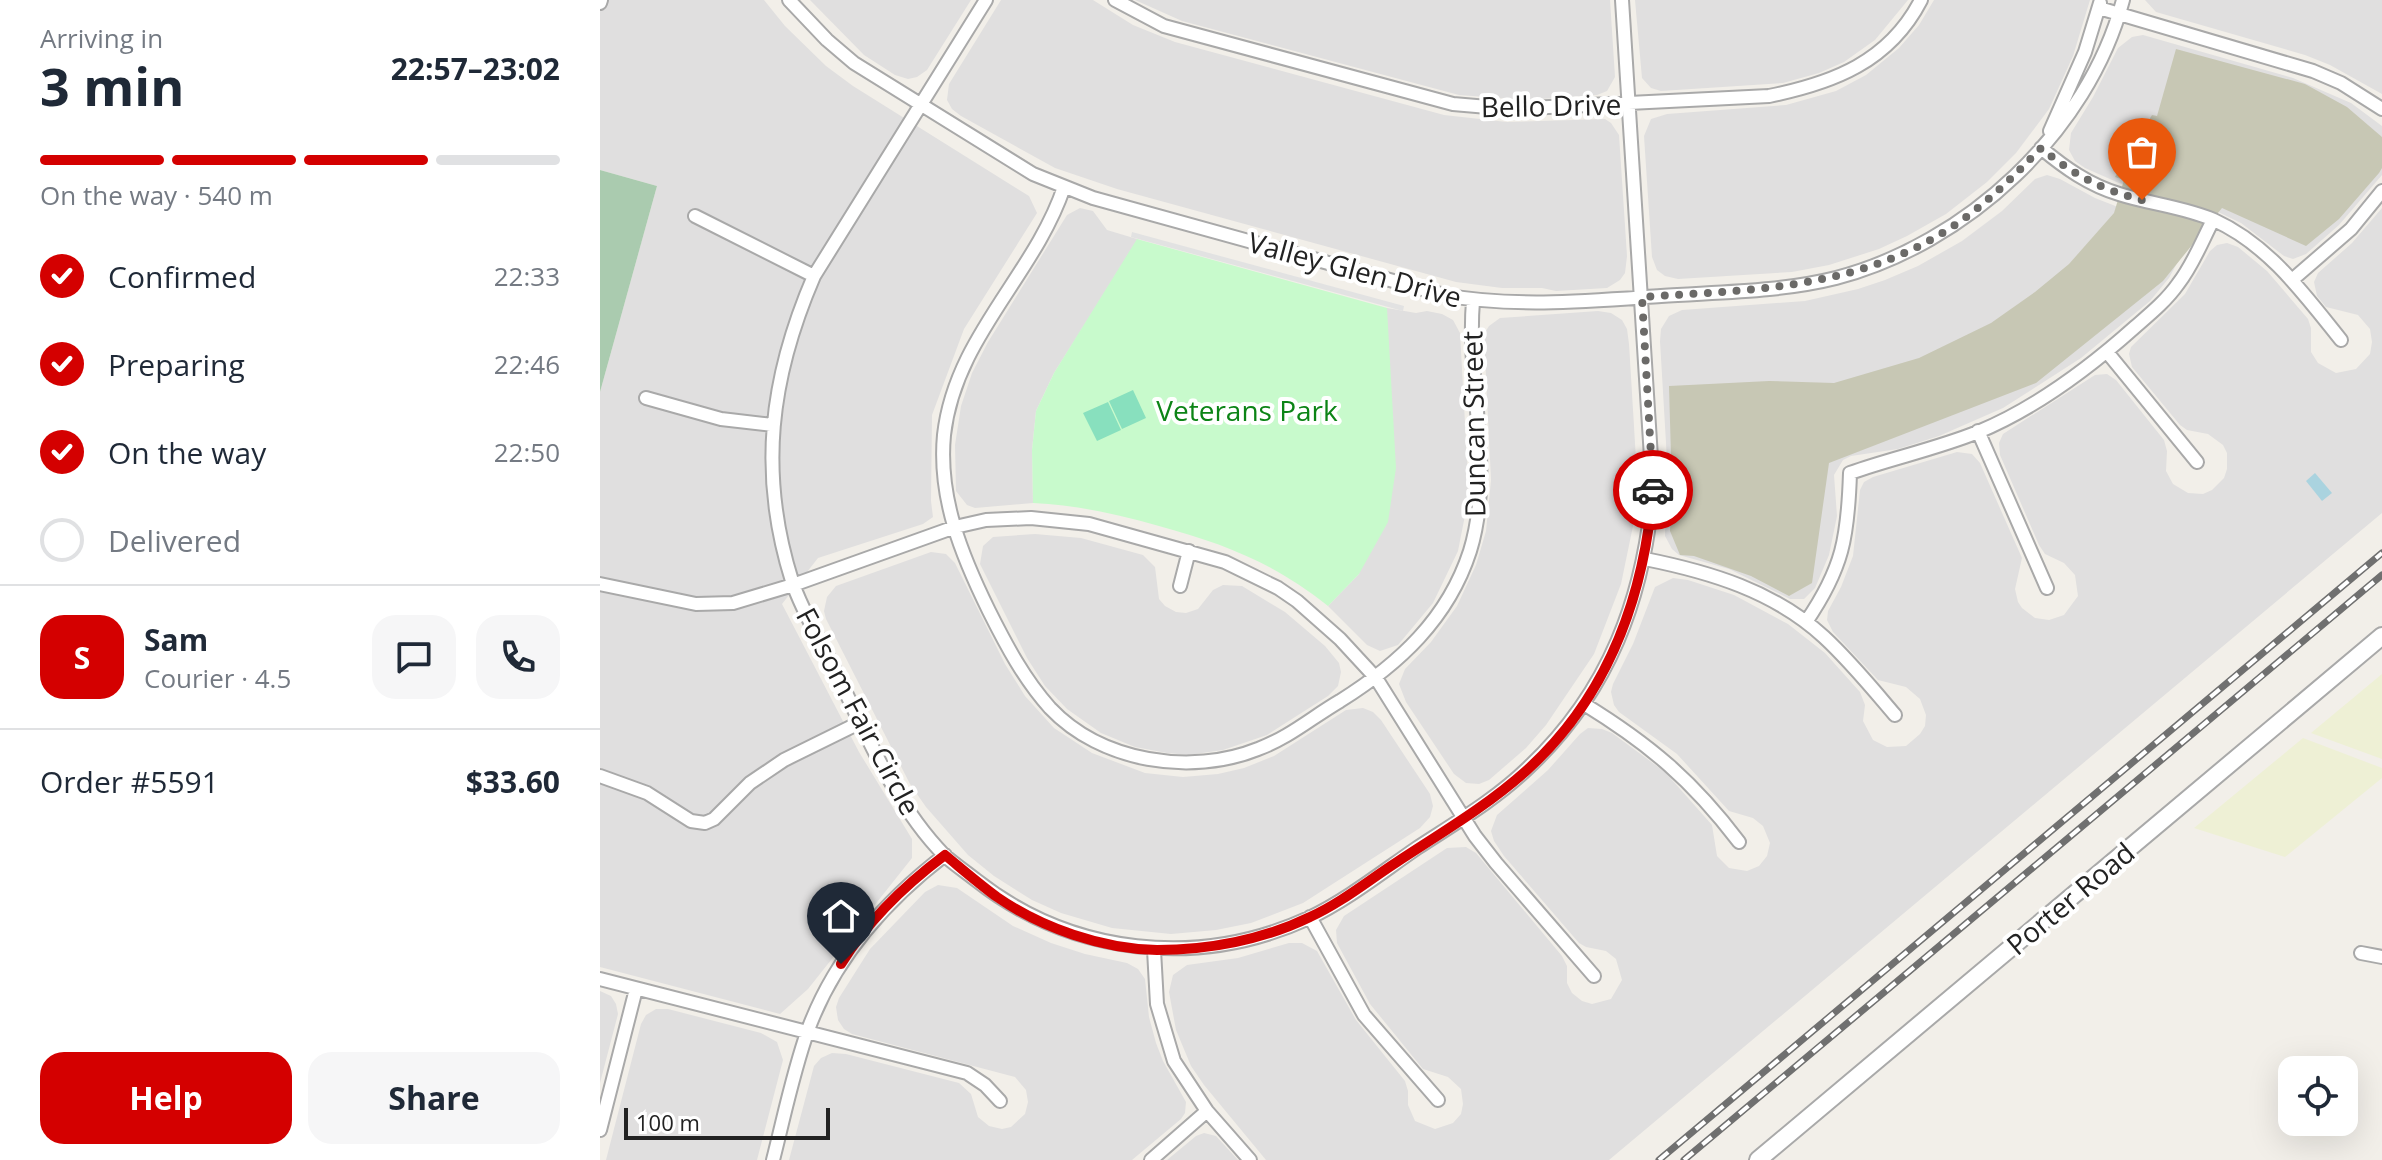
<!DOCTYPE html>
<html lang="en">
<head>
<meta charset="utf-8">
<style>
  :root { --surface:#fff; --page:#f6f6f7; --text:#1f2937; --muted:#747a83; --line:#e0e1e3; --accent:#d40000 }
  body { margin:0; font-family:"Open Sans",sans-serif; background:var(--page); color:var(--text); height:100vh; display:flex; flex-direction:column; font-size:30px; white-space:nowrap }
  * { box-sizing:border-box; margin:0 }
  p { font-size:26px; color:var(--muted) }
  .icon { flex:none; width:44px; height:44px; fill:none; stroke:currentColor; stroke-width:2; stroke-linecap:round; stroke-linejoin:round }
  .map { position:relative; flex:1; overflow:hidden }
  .sheet { display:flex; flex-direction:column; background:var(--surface); width:600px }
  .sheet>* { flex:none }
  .fabs { position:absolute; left:1678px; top:1056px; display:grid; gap:16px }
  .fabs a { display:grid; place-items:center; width:80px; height:80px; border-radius:16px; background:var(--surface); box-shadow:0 8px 32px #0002; font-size:40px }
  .scale { position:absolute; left:24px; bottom:20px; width:206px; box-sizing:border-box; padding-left:8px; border:4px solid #222; border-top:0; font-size:22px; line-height:28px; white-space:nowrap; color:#222; -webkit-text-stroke:6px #fff; paint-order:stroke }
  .pin { position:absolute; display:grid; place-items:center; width:68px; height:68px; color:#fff; margin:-82px -34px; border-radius:50% 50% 50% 0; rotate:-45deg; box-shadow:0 0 8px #0007 }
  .pin .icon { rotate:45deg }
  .courier { position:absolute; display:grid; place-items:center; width:80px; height:80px; margin:-40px; border:6px solid #d40000; border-radius:50%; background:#fff; color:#222; box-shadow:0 2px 10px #0007 }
  .headline em { font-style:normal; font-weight:700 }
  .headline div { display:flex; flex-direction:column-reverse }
  .headline { display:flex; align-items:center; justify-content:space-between; height:136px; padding:0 40px }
  h1 { font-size:52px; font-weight:700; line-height:60px }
  .bar { display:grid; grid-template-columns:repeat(4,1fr); gap:12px 8px; align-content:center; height:96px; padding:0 40px }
  .bar i { height:10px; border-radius:6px; background:var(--line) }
  .bar .active { background:var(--accent) }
  .bar p { grid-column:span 4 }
  .line { display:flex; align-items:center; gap:20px; padding:0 40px; border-top:2px solid var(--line) }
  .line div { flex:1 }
  .round { display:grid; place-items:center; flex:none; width:84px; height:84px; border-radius:24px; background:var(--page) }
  ol { padding:0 40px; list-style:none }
  li { display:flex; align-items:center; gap:24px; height:88px }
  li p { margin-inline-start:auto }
  li .icon { padding:8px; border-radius:50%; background:var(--accent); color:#fff; stroke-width:4 }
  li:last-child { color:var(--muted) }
  li i { width:44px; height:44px; border:4px solid var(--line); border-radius:50% }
  .action { display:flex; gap:16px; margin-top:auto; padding:16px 40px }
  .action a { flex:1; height:92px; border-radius:24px; background:var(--accent); color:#fff; font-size:32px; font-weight:700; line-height:92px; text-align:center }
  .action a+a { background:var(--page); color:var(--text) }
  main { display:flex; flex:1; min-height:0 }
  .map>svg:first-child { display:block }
  .residential { fill:#e0dfdf }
  .construction { fill:#c7c7b4 }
  .farmland { fill:#eef0d5 }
  .cemetery { fill:#aacbaf }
  .park { fill:#c8facc }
  .pitch { fill:#88e0be }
  .parking { fill:#e2e2e2 }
  .water { fill:#aad3df }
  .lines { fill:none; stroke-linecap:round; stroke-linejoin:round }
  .minor-casing { stroke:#a9a9a9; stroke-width:16 }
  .tertiary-casing { stroke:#a9a9a9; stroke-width:20 }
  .minor { stroke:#fff; stroke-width:12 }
  .tertiary { stroke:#fff; stroke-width:16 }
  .rail-casing { stroke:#707070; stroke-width:7 }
  .rail { stroke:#fff; stroke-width:4; stroke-dasharray:12; stroke-linecap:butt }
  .done { stroke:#6b6a68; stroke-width:8; stroke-dasharray:0 14.4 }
  .route { stroke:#d40000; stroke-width:10 }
  .labels { text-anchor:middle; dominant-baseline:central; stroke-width:8; stroke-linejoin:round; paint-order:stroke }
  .street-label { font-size:28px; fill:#222; stroke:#fff }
  .park-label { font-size:28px; fill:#0c8416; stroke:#fff }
</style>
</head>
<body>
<main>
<section class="sheet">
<div class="headline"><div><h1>3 min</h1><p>Arriving in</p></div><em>22:57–23:02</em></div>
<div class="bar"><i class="active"></i><i class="active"></i><i class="active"></i><i></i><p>On the way · 540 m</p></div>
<ol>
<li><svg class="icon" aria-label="check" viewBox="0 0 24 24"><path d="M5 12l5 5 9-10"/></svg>Confirmed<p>22:33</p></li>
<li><svg class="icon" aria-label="check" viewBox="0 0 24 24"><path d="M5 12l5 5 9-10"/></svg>Preparing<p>22:46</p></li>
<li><svg class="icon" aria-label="check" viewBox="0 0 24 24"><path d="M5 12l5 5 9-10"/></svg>On the way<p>22:50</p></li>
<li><i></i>Delivered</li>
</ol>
<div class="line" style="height:144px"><b class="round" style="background:var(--accent);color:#fff">S</b><div><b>Sam</b><p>Courier · 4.5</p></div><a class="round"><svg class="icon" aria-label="chat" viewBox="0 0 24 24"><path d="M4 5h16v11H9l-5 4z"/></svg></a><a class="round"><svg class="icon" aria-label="phone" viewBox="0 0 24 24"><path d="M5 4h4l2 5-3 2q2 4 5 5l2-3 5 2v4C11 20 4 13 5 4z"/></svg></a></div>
<div class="line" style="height:104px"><div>Order #5591</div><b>$33.60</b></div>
<div class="action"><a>Help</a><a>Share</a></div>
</section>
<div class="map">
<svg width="1782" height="1160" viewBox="0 0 1782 1160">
  <rect width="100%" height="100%" fill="#f2efe9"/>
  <path class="residential" d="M0 0H164L185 26 226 66 253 86 429 196 437 213 364 329 332 415 331 501 333 517 323 524 218 558 182 604 259 752 312 839V858L208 989 180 1014 0 967V392L57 186 0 170Z
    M210 0H371L327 70 317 77 308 79 295 75 264 55Z
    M401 0H493L533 25 575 42 844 115 907 122 1005 119 1011 123 1019 135 1027 256 1025 273 1020 280 1007 288 956 291 942 288H902L856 282 517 189 455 168 361 116 352 109 347 100 349 84Z
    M535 0H1010L1015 77 1007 91 997 95 926 100 859 95 582 21Z
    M1035 0H1308L1275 40 1244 62 1219 73 1183 83 1061 91 1051 88 1042 78Z
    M1334 0H1490L1473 56 1449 109 1416 153 1387 182 1346 214 1307 236 1279 249 1229 265 1192 272 1078 279 1065 276 1057 270 1052 257 1044 136 1051 119 1067 114 1186 105 1236 91 1266 75 1299 48 1319 25Z
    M1545 0H1782V94L1730 65 1705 55 1556 12Z
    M1543 35 1693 78 1751 103 1782 126V175L1739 225 1706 254 1693 259 1684 256 1641 223 1614 210 1519 183 1485 168 1475 161 1469 150 1471 133 1493 97 1518 48 1532 37Z
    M1447 175 1460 179 1495 198 1523 209 1587 245 1569 278 1550 301 1481 358 1403 408 1339 436 1298 449 1251 456 1243 460 1234 475 1237 516 1229 555 1215 588 1204 599H1190L1129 569 1079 555 1072 549 1065 536 1067 460 1060 341 1061 329 1069 316 1082 310 1205 301 1258 289 1285 280 1318 266 1362 241 1402 211 1435 179Z
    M480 208 493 211 507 230 537 239 536 243 454 373 436 411 432 450 433 503 375 508 367 505 356 491 355 445 361 406 372 373 388 342 467 215Z
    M1782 208V513L1009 1160H666L604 1085 591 1066 576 1030 569 992 573 975 587 965 638 958 689 943H702L717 951 756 1020 805 1081 808 1091V1105L815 1121 835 1129 853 1123 861 1114 863 1104 861 1089 848 1077 823 1069 770 1004 737 943 736 930 744 916 847 848 866 847 876 853 962 956 967 966V983L972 993 982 1001 992 1004 1011 999 1022 980 1016 959 1006 951 986 947 979 943 904 856 894 841 891 831 897 815 948 770 980 734 988 728 1002 729 1012 733 1065 772 1112 825 1117 856 1129 868 1147 871 1159 866 1167 856 1170 843 1163 826 1153 818 1129 811 1077 754 1019 712 1014 705 1011 692 1013 684 1033 644 1055 587 1073 578 1088 580 1134 595 1188 624 1225 653 1260 692 1265 705 1263 721 1273 740 1287 747 1306 746 1320 734 1325 726 1326 715 1320 699 1306 687 1278 680 1233 632 1227 620 1228 611 1241 587 1253 556 1260 490 1264 482 1273 477 1357 452 1372 454 1380 463 1422 558 1415 589 1418 602 1422 608 1435 618 1449 620 1464 615 1478 596 1475 575 1464 563 1445 554 1439 545 1400 455 1399 443 1403 434 1495 375 1507 374 1516 380 1564 440 1567 451 1566 471 1573 484 1588 493 1603 494 1612 490 1624 478 1627 469V453L1623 445 1608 434 1587 430 1580 425 1532 367 1529 354 1531 347 1585 294 1610 251 1617 245 1627 243 1638 247 1667 271 1708 319 1711 328V352L1718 363 1736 373 1756 369 1770 354 1772 342 1770 329 1758 315 1726 307 1717 296 1714 282 1718 273 1752 243Z
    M787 308 816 313 827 311 842 314 853 320 860 333 869 495 858 551 833 603 798 645 780 651 767 645 728 606 759 574Z
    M998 311 1011 313 1022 320 1027 329 1029 344 1037 476 1033 526 1021 584 994 654 946 725 926 748 889 780 879 784 866 783 854 774 806 702 799 684 805 669 831 642 857 606 876 565 886 531 891 480 884 334 889 326 900 318Z
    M435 534 481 538 543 555 555 567 559 599 565 606 576 612 586 613 598 609 613 590 623 585 642 586 685 612 725 646 739 663 741 672 738 686 728 696 667 735 623 750 588 755 567 753 535 747 501 733 467 709 445 686 427 658 380 564 383 546 393 537Z
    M331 552 346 554 355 563 405 664 425 696 454 728 492 753 545 773 583 777 618 774 644 768 674 756 746 710 763 708 773 712 781 720 830 794 833 806 830 817 820 828 703 903 651 923 616 930 571 934 512 928 461 913 432 900 394 876 368 855 326 807 310 784 226 619 224 611 227 597 236 586Z
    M338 885 357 888 413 926 451 943 485 954 527 963 538 969 545 979 549 1017 556 1043 563 1061 586 1102 585 1113 581 1119 532 1160H189L214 1066 221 1058 232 1053 246 1054 359 1083 371 1094 378 1117 389 1126 402 1129 411 1127 425 1114 428 1102 426 1090 415 1077 252 1034 244 1029 238 1020 236 1007 239 998 270 949 325 892Z
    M0 991 11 996 16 1004 18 1014 0 1083Z
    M56 1009H68L161 1033 177 1042 183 1060 157 1160H6L41 1024 46 1015Z
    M604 1133 616 1136 638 1160H567L596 1136Z"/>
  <path class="construction" d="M1576 49 1705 84 1747 107 1782 137V168L1779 173 1739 219 1706 246 1622 208 1563 281 1436 383 1229 463 1212 583 1189 596 1151 576 1094 556 1080 555 1070 531 1072 492 1069 386 1169 381 1234 383 1319 358 1391 323 1435 292 1469 264 1514 213 1524 180 1515 177 1552 115 1557 116Z"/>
  <path class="farmland" d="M1782 674V759L1711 733Z
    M1703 738 1782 768V778L1685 857 1594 828Z"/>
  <path class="cemetery" d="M0 170 57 186 0 392Z"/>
  <path class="park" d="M537 239 787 308 796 468 788 522 759 574 728 606C674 563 625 544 559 526 516 514 477 505 433 503L432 450 436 411 454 373Z"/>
  <path class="pitch" d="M533 390 546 418 522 429 509 401Z
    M508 402 521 430 497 441 483 413Z"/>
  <path class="parking" d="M532 232 804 306 803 311 531 237Z"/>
  <path class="water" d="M1715 473 1732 493 1722 501 1706 481Z"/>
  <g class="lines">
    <g class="minor-casing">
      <path id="minor" d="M189 0 227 40 254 63 433 174 493 198 844 295C915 308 990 301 1061 296 1119 292 1180 292 1236 278 1366 244 1488 132 1523 0
        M386 0 214 276C170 378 158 473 192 581 202 611 220 640 234 668 265 731 294 804 344 855 354 864 366 872 376 880 471 955 598 969 709 918 747 900 782 872 817 848 855 823 895 800 928 768 1009 692 1044 598 1053 489L1022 0
        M515 0 564 26 853 104 911 109 1169 96C1233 83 1289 62 1321 0
        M0 3 1 0
        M1499 8 1713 71 1741 83 1782 109
        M1450 131 1485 52 1500 3
        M1441 148C1465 168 1489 185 1519 194 1550 204 1584 207 1614 220 1669 245 1704 294 1741 340
        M464 187C434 276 355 337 344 435 338 498 362 556 389 611 406 645 424 679 450 708 501 762 591 776 658 749 690 737 711 718 740 701 799 664 848 619 870 551 895 470 866 383 873 301
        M95 216 214 276
        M1692 280 1751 229 1782 191
        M1507 352 1597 462
        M46 398 121 419 173 425
        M1378 431 1447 588
        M1045 559C1110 572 1174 591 1224 637 1250 661 1272 688 1295 715
        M0 584 96 604 133 603 193 585 355 527 386 520 431 518 489 524 625 562 678 588 697 601 740 639 776 678 875 836 896 863 994 976
        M580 586 589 551
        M1206 622C1243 568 1248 537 1250 473 1292 458 1336 449 1378 432 1436 408 1488 369 1535 327 1550 314 1566 301 1578 284 1593 265 1602 241 1613 220
        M984 704C1049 744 1092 780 1139 842
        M0 776 47 793 91 821 105 823 114 819 150 783 184 760 261 722
        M710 917 764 1015 838 1100
        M554 950 557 1004 574 1061 607 1111 650 1160
        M1761 953 1782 957
        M0 979 367 1073 385 1085 400 1101
        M0 1130 36 989
        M173 1160C184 1117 193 1072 208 1030 234 959 285 901 345 855
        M551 1160 607 1111"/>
    </g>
    <g class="tertiary-casing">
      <path id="tertiary" d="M1158 1160 1782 636"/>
    </g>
    <use href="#minor" class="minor"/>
    <use href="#tertiary" class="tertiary"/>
    <g class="rail-casing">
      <path id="rail" d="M1059 1160 1782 553
        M1084 1160 1782 575"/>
    </g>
    <use href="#rail" class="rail"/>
  </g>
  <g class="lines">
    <path class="done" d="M1053 490 1042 297C1165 289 1278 289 1379 207 1401 189 1421 169 1441 148 1472 174 1502 190 1542 200"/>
    <path class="route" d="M241 964C267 922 305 885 345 855 362 869 379 884 397 897 442 928 502 949 557 950 608 950 663 940 710 917 741 903 769 880 797 862 841 833 887 806 926 771 1008 697 1044 597 1053 490"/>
  </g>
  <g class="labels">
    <g class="street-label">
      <text transform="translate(951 105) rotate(-1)">Bello Drive</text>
      <text transform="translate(755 269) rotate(15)">Valley Glen Drive</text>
      <text transform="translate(873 424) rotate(-91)">Duncan Street</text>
      <text transform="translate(259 711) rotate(62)">Folsom Fair Circle</text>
      <text transform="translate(1470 898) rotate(-40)">Porter Road</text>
    </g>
    <g class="park-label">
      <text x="647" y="410">Veterans Park</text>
    </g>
  </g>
</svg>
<div class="fabs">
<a><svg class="icon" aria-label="locate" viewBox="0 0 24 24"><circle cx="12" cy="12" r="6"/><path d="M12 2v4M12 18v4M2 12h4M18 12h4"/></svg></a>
</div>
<div class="scale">100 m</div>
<div class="pin" style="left:1542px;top:200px;background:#ea580c"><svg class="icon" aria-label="bag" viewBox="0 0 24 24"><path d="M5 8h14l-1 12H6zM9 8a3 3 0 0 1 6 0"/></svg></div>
<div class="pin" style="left:241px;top:964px;background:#1f2937"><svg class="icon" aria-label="home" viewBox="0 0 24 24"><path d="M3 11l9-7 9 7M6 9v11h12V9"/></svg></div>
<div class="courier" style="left:1053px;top:490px"><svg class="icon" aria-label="car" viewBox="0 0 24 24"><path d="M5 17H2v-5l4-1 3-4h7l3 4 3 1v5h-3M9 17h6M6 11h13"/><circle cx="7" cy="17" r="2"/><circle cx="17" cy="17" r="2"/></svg></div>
</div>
</main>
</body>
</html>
